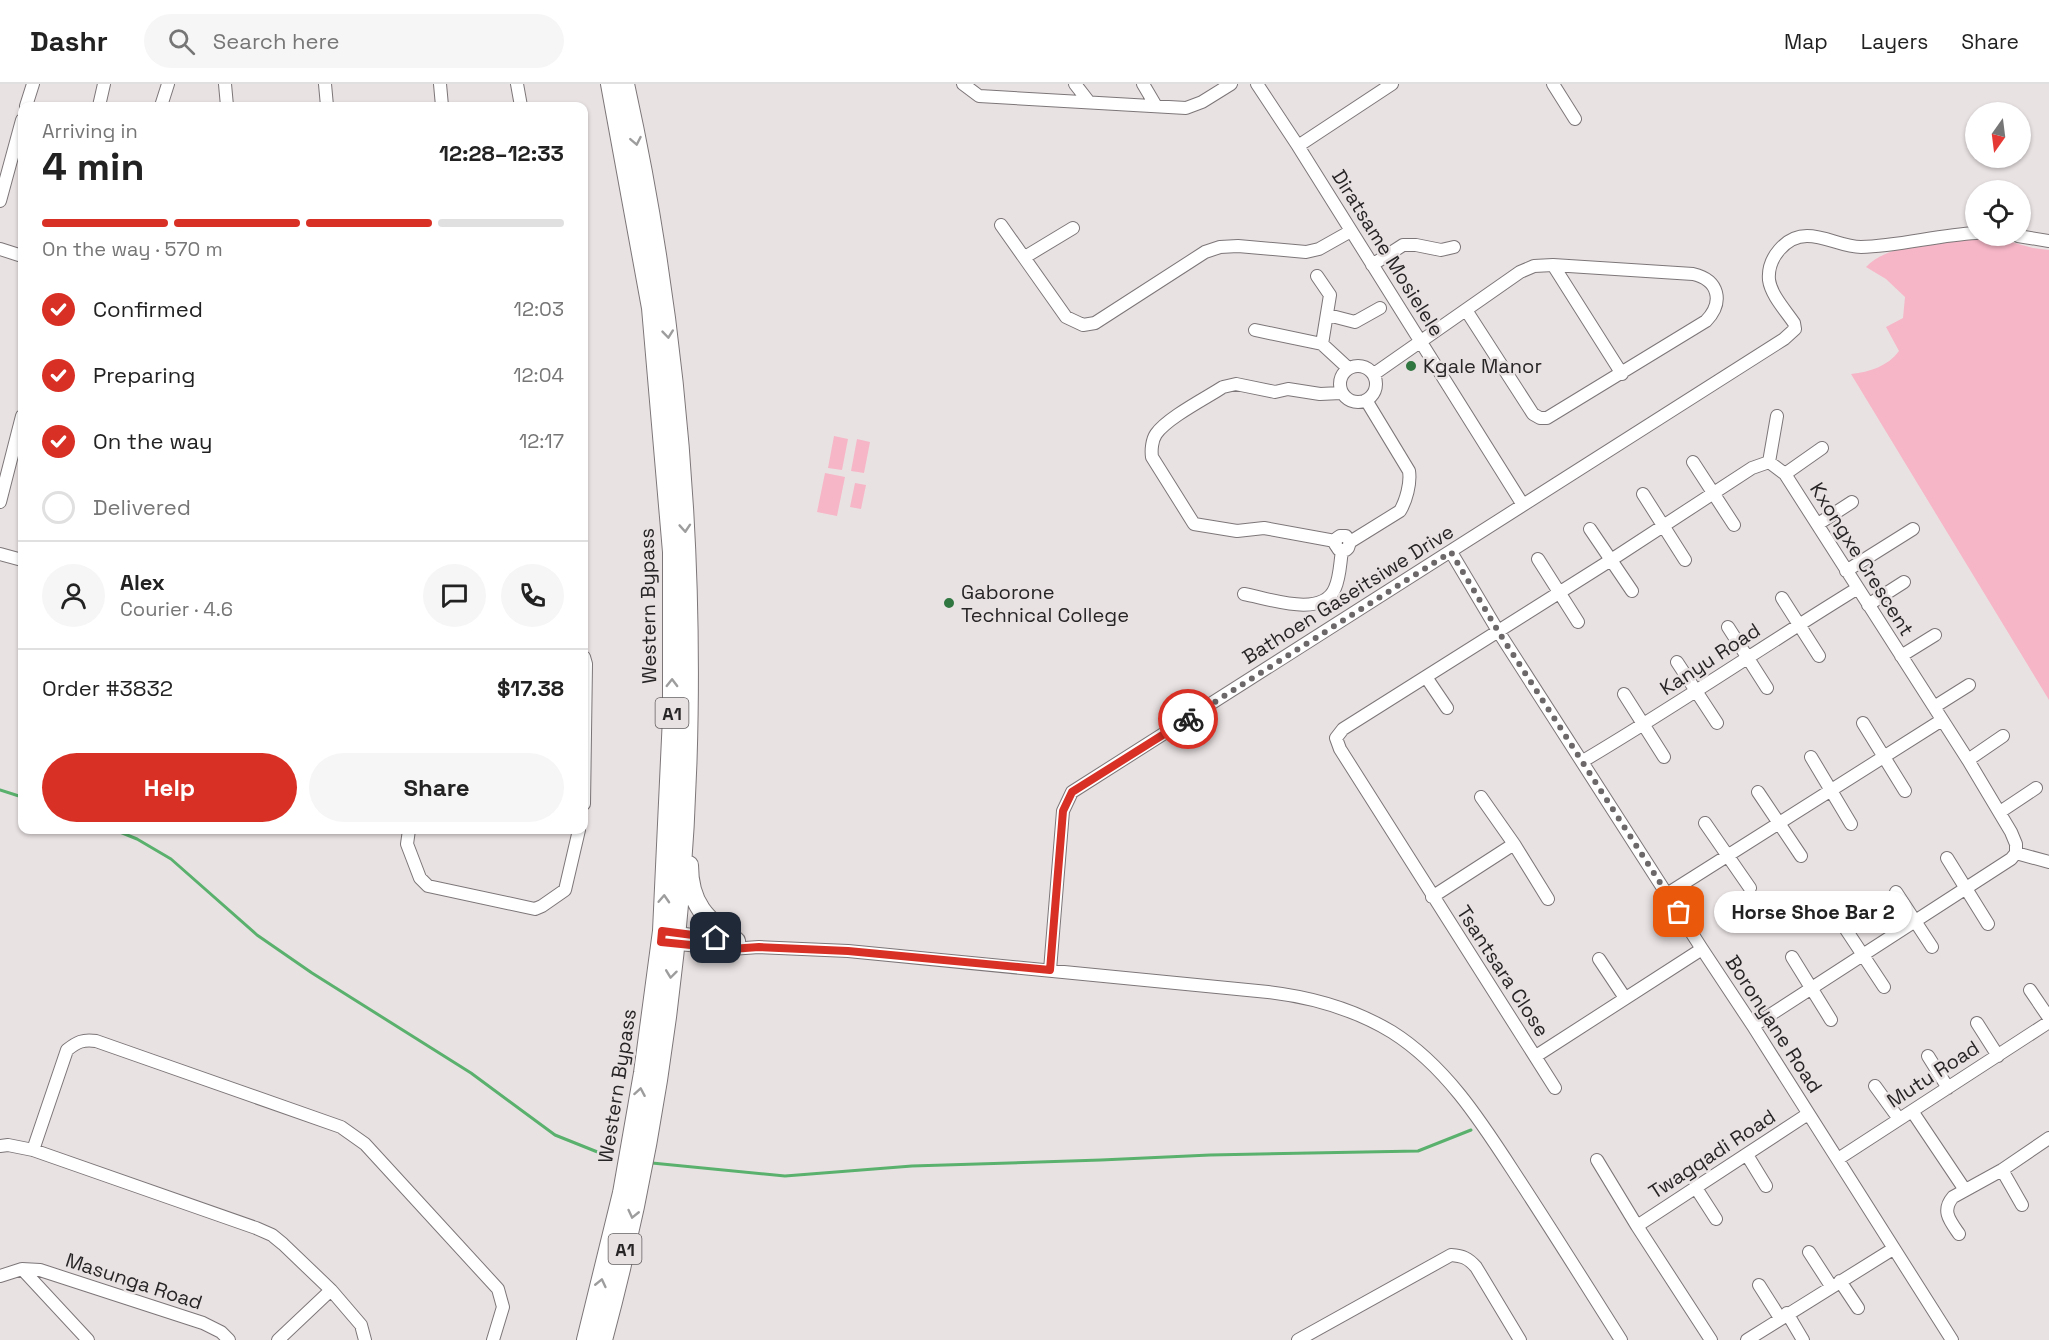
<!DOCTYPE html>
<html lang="en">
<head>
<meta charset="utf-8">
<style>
  :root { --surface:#fff; --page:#f6f6f6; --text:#222; --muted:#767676; --line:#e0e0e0; --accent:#d93025 }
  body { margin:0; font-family:"Space Grotesk",sans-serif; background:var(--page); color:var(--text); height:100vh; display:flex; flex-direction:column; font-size:22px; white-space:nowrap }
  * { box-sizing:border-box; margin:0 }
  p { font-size:20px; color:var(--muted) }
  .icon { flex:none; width:33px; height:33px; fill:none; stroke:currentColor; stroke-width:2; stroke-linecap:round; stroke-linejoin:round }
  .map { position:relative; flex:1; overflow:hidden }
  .panel { position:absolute; left:18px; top:18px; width:570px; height:732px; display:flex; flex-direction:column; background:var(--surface); border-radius:12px; box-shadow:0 2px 4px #0004 }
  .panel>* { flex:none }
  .needle { width:39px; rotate:194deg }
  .tools { position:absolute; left:1965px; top:18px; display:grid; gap:12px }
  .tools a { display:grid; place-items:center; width:66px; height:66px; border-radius:50%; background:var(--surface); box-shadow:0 2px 4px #0004; font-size:30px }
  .pin { position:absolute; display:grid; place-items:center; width:51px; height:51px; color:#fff; margin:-26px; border-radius:12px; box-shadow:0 3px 9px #0006 }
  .courier { position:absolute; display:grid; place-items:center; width:60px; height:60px; margin:-30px; border:4px solid #d93025; border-radius:50%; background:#fff; color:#222; box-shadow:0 2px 8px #0007 }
  .bubble { position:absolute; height:42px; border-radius:21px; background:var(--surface); box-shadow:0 2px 4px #0004; font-size:20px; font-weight:700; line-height:42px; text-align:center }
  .headline em { font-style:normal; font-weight:700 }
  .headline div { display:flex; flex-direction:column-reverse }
  .headline { display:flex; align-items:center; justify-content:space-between; height:102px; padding:0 24px }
  h1 { font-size:39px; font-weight:700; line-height:45px }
  .bar { display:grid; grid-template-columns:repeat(4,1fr); gap:9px 6px; align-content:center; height:72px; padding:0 24px }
  .bar i { height:8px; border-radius:4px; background:var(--line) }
  .bar .current { background:var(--accent) }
  .bar p { grid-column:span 4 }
  .line { display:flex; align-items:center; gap:15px; padding:0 24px; border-top:2px solid var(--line) }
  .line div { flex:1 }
  .round { display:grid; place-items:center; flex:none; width:63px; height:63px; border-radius:32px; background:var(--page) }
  ol { padding:0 24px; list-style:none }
  li { display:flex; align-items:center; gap:18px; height:66px }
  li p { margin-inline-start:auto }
  li .icon { padding:6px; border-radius:50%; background:var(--accent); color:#fff; stroke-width:4 }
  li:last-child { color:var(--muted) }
  li i { width:33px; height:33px; border:3px solid var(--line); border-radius:50% }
  .primary-button { display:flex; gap:12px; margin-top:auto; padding:12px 24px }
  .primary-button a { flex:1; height:69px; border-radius:36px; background:var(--accent); color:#fff; font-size:24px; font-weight:700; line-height:69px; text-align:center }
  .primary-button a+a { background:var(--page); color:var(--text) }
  header { display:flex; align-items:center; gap:36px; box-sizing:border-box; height:84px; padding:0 30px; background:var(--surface); border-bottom:2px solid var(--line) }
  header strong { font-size:28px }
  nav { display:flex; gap:33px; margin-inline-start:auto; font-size:21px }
  .search { width:420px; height:54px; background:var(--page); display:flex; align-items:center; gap:15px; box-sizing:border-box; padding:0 21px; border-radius:33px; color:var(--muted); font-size:22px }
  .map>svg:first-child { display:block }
  .green { fill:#f6b6c7 }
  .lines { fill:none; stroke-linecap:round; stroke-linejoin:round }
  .stream { stroke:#5ab16d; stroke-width:3 }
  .minor-casing { stroke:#7d7678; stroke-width:14 }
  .highway-casing { stroke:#7d7678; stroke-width:20 }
  .minor { stroke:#fff; stroke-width:12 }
  .highway { stroke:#fff; stroke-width:18 }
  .oneway { stroke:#9e9d9d }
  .done { stroke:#6c6768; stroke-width:6; stroke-dasharray:0 10.8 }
  .route { stroke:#d93025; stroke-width:8 }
  .poi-dot { fill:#307641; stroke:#e9e2e3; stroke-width:2 }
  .labels { text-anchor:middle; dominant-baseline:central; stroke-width:5; stroke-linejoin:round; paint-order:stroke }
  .shield { fill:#e9e2e3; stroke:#625e5f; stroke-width:1.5 }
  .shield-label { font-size:18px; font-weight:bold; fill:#282526 }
  .street-label { font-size:20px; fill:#282526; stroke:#e9e2e3 }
  .poi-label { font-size:20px; fill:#282526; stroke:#e9e2e3; text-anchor:start }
</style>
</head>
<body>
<header>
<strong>Dashr</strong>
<div class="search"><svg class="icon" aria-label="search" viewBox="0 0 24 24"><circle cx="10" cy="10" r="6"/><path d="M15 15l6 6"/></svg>Search here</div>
<nav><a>Map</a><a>Layers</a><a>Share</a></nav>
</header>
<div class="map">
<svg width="2049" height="1256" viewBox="0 0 2049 1256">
  <rect width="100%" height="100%" fill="#e9e2e3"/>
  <path class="green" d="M1993 153 2033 164 2049 166V616L1851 290C1870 288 1888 282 1899 267L1886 243 1903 234 1905 213 1886 195 1866 183C1890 157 1958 155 1993 153Z
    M834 352 848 355 842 386 828 384Z
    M857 355 870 358 864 389 851 387Z
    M825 389 845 393 837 432 817 428Z
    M855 399 866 401 861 425 850 423Z"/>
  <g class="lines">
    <path class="stream" d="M0 706 22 713
      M115 746 137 755 171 775 257 851 312 889 471 989 555 1051 600 1069
      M652 1079 785 1092 912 1082 1101 1076 1210 1071 1418 1067 1471 1046"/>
    <g class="minor-casing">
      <path id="minor" d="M225 0 227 22
        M325 0 327 22
        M440 0 442 22
        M517 0 521 22
        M963 0 979 12 1186 24 1202 18 1231 0
        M1075 0 1089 18
        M1143 0 1156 22
        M1257 0 1298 62 1523 421
        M1553 0 1575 35
        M26 22 33 0
        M99 22 104 0
        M161 22 168 0
        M1298 62 1392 0
        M0 117 22 36
        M1001 141 1066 233 1083 241 1095 239 1205 168 1220 163 1238 162 1306 168 1319 165 1351 147
        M2018 152 2049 157
        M0 165 22 172
        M1025 173 1073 144
        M1372 181 1403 161H1416L1441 166 1454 163
        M1553 181 1622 290
        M1317 192 1330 211 1322 260
        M1328 231 1355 238 1380 224
        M1255 246 1322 260 1348 284
        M1340 300a18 18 0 1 1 36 0a18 18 0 1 1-36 0Z
        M1374 290 1520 188 1534 182 1553 181 1693 190C1719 196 1724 218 1706 237L1547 334H1540L1533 330 1466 226
        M1693 378 1734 441
        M1769 378 1777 332
        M1785 390 1822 364
        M1643 410 1685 476
        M0 418 22 332
        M1818 440 1852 418
        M1590 445 1632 507
        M1335 457 1264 444 1237 447 1194 440 1152 373C1151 366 1152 356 1156 350 1167 334 1206 314 1223 303L1236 300 1275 308 1288 305 1320 310 1341 309
        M1350 458 1346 452H1340L1337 454 1335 460 1339 466H1346L1348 464 1350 458 1400 427C1406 417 1411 399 1409 387L1366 316
        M1451 468 1498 547 1702 865 1753 942 1952 1256
        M0 470 22 476
        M1538 475 1578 538
        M1846 487 1913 445
        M1244 510C1267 514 1323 535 1335 504 1340 493 1340 479 1342 467
        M1782 514 1819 572
        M1868 521 1904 498
        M1728 543 1767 604
        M1901 572 1935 551
        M584 573 586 580 584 720
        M1677 578 1717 639
        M1426 593 1447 624
        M1624 610 1664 673
        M1934 623 1969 601
        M1863 639 1905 707
        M1811 673 1851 740
        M1968 676 2003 652
        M1583 677C1676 622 1765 561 1858 504
        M1758 708 1801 772
        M1481 713 1514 760 1548 815
        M2000 728 2036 704
        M1705 739 1750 804
        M409 746 407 760 420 794 428 802 535 825 542 822 565 806 579 746
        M2016 769 2049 778
        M1947 774 1988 840
        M1896 808 1932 863
        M1667 810 1942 636
        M1432 813 1514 760
        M1843 841 1884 903
        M669 848 732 856
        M668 859 731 865 759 863 848 867 1268 908C1311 913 1354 925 1392 948 1449 984 1485 1044 1521 1099 1555 1151 1588 1204 1621 1256
        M1792 873 1831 936
        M1599 875 1625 914
        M1050 886 1063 727 1072 708 1784 255 1795 245 1794 239C1786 227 1771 211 1769 196 1767 174 1786 152 1807 152 1826 152 1843 163 1861 163 1899 162 1938 151 1976 149
        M2030 906 2049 934
        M1977 939 1998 972
        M1536 972 1702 865
        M1928 972 1948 1004
        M1875 1002 1899 1035
        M1555 1004 1340 665 1336 654 1343 645 1611 476 1752 384 1769 378 1785 390 1968 676 2011 748 2016 760V769L2011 775 1753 942
        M1912 1027 1965 1106
        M0 1062 8 1061 33 1066 256 1144 272 1151 283 1160 331 1206 361 1241 365 1256
        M33 1066 67 966C77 958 83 955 96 957L341 1043 365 1060 498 1205 503 1223 493 1256
        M1747 1071 1766 1102
        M1838 1075 2049 938
        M1597 1076 1637 1142 1711 1256
        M2002 1086 2022 1121
        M1696 1104 1716 1135
        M1637 1142 1808 1030
        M1959 1150C1950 1137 1941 1127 1953 1113L2002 1086 2049 1054
        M1809 1168 1831 1202
        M22 1185 88 1256
        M0 1192 22 1185 40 1186 203 1239 221 1248 229 1256
        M1840 1197 1858 1224
        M1759 1201 1780 1234
        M1787 1229 1803 1256
        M278 1256 331 1206
        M1298 1256 1451 1171C1463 1172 1468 1174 1476 1183L1520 1256
        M1747 1256 1893 1165"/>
    </g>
    <g class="highway-casing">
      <path id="highway" d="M689 781C689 820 706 836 736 857
        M586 1256 622 1109 643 989 662 847 672 633V468L651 224 610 0
        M603 1256C712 852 715 408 625 0"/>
    </g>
    <use href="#minor" class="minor"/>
    <use href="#highway" class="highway"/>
  </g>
  <defs><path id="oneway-chevron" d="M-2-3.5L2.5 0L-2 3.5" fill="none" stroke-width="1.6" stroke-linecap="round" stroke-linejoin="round" transform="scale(1.5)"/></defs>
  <g class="oneway">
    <use href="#oneway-chevron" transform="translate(636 57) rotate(79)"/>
    <use href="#oneway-chevron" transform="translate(668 250) rotate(84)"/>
    <use href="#oneway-chevron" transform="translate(685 444) rotate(86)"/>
    <use href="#oneway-chevron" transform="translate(672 599) rotate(-89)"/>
    <use href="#oneway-chevron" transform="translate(664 815) rotate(-87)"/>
    <use href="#oneway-chevron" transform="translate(671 890) rotate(97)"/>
    <use href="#oneway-chevron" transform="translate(640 1008) rotate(-80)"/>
    <use href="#oneway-chevron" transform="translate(633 1130) rotate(103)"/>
    <use href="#oneway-chevron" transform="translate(601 1199) rotate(-77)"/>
  </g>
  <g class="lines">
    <path class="done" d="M1188 635 1451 468 1498 547 1679 828"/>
    <path class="route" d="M716 854 662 847 661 858 731 865 759 863 848 867 1050 886 1063 727 1072 708 1188 635"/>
  </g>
  <g class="poi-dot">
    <circle cx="1411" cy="282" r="6"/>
    <circle cx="949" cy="519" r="6"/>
  </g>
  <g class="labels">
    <g class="shield">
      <rect x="655.5" y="614" width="33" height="30" rx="4.5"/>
      <rect x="608.5" y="1150" width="33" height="30" rx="4.5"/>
    </g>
    <g class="shield-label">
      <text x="672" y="629">A1</text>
      <text x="625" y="1165">A1</text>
    </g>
    <g class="street-label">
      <text transform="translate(1388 169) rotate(58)">Diratsame Mosielele</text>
      <text transform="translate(1862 475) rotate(58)">Kxongxe Crescent</text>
      <text transform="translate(1348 510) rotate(-32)">Bathoen Gaseitsiwe Drive</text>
      <text transform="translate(648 522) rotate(-91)">Western Bypass</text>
      <text transform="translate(1710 575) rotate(-33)">Kanyu Road</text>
      <text transform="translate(1503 887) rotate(57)">Tsantsara Close</text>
      <text transform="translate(1774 940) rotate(57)">Boronyane Road</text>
      <text transform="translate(1933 990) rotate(-33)">Mutu Road</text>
      <text transform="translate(617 1002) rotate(-81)">Western Bypass</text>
      <text transform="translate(1712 1070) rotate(-33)">Twagqadi Road</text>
      <text transform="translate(134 1197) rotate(18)">Masunga Road</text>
    </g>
    <g class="poi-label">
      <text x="1423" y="282">Kgale Manor</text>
      <text x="961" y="508">Gaborone<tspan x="961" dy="23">Technical College</tspan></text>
    </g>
  </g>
</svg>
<div class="tools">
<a><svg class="needle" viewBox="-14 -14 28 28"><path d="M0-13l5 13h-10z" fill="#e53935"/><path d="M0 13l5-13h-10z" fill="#767676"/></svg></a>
<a><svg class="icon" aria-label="locate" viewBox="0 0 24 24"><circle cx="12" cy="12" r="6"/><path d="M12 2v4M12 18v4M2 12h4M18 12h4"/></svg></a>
</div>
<div class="pin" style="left:1679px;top:828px;background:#ea580c"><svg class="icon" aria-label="bag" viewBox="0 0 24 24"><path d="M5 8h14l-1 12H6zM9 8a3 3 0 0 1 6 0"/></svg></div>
<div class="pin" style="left:716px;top:854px;background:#1f2937"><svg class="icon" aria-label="home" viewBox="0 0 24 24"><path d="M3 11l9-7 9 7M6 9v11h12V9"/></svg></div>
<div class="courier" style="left:1188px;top:635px"><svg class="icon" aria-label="bike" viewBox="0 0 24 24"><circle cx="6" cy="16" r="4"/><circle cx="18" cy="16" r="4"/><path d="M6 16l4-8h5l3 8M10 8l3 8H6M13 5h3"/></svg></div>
<div class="bubble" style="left:1714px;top:807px;width:198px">Horse Shoe Bar 2</div>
<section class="panel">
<div class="headline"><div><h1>4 min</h1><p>Arriving in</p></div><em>12:28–12:33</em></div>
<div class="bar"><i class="current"></i><i class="current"></i><i class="current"></i><i></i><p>On the way · 570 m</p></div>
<ol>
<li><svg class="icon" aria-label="check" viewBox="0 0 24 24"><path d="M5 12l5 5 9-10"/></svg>Confirmed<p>12:03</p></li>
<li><svg class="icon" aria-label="check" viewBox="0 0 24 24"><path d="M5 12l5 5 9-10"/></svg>Preparing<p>12:04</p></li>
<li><svg class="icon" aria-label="check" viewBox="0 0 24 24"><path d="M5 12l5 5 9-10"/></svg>On the way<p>12:17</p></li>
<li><i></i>Delivered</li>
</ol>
<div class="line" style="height:108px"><a class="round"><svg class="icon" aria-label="person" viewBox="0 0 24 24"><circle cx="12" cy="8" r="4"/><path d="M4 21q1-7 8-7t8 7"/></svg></a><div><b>Alex</b><p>Courier · 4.6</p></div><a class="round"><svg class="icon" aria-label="chat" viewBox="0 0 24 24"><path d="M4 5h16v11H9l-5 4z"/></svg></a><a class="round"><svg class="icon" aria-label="phone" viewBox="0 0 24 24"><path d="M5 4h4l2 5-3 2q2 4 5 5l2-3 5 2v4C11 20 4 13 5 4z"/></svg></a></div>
<div class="line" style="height:78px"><div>Order #3832</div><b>$17.38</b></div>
<div class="primary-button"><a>Help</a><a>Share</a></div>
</section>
</div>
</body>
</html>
